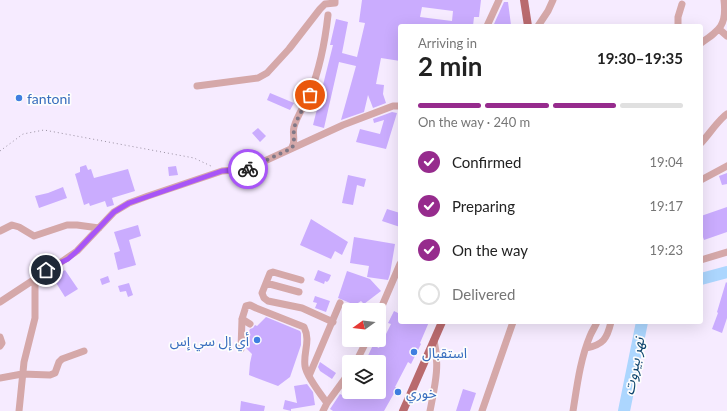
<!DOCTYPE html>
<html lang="en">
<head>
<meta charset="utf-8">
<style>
  :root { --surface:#fff; --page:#f6f6f6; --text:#222; --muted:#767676; --line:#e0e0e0; --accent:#962b8d }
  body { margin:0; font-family:Lato,"Noto Sans Arabic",sans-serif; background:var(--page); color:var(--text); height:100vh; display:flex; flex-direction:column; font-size:15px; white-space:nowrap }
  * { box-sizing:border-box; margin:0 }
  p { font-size:13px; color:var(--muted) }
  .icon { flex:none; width:22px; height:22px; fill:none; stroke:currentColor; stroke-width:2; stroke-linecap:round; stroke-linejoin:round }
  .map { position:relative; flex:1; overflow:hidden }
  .panel { position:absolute; left:398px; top:24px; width:305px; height:300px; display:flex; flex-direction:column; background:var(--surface); border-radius:4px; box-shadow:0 4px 16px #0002 }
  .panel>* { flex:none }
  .needle { width:26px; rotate:255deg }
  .buttons { position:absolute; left:342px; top:303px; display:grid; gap:8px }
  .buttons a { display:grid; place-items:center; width:44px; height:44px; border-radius:4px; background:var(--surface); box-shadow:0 4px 16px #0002; font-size:20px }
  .pin { position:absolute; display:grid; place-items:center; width:34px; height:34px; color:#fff; margin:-17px; border:2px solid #fff; border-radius:50%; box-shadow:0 1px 4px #0007 }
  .courier { position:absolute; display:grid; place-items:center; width:40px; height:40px; margin:-20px; border:3px solid #a855f7; border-radius:50%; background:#fff; color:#222; box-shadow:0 1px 5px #0007 }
  .head em { font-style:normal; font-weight:700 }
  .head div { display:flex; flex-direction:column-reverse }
  .head { display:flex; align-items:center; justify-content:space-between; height:68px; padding:0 20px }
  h1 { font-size:26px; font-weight:700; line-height:30px }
  .bar { display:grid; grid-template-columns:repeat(4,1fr); gap:6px 4px; align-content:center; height:48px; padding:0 20px }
  .bar i { height:5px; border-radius:3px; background:var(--line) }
  .bar .selected { background:var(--accent) }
  .bar p { grid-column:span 4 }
  ol { padding:0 20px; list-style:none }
  li { display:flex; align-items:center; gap:12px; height:44px }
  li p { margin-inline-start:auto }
  li .icon { padding:4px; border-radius:50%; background:var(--accent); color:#fff; stroke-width:4 }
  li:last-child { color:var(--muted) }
  li i { width:22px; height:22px; border:2px solid var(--line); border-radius:50% }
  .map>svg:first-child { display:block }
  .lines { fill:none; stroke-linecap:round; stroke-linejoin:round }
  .river { stroke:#acd6fe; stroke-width:12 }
  .building { fill:#caacfe; fill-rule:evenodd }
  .path { stroke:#9990a1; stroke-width:1; stroke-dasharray:1 3; stroke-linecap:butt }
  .minor { stroke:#d5a8a9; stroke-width:7 }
  .major { stroke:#b96a6e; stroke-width:8 }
  .done { stroke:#807887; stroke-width:4; stroke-dasharray:0 7.2 }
  .route { stroke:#a855f7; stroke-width:5 }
  .shop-dot { fill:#3f7fe0; stroke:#fdfdfd; stroke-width:1.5 }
  .labels { text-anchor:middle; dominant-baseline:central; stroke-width:3.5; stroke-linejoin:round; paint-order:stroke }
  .shop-label { font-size:14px; fill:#366cbe; stroke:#fdfdfd; text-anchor:start }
  .water-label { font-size:15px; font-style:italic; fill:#10466f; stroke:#fdfdfd }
</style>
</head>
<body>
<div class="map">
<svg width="727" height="411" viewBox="0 0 727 411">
  <rect width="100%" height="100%" fill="#f6ebff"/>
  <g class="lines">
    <path class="river" d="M701 279 727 272
      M624 411 642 322"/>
  </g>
  <path class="building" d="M362 0H481L479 17H474L473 26H400V61L381 58 376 84 384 85 383 94 386 103 373 108 368 95 364 112 341 120 356 66 339 62 324 128 313 125 333 45H330L336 19 348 22 342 53 357 57 365 23 359 22ZM422 7 453 11 452 21 420 17Z
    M504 2H508L511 25 494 24Z
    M270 93 294 103 290 110 267 100Z
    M392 112 397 113 386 149 356 142 360 129 380 134 384 120 374 123 373 119Z
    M258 128 266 136 260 142 252 133Z
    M86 165 88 170 91 169 94 178 128 169 135 191 112 198 114 205 107 207 105 201 90 206 89 203 84 205 75 174 80 172V167Z
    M176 166 178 175 169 176 168 167Z
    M727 173V184L722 185 719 176Z
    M348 175 366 179 364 187 357 185 353 205 342 203Z
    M63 187 67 198 39 208 35 196 48 193Z
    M727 207V232L704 240 701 231V216Z
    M387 209 400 213V227L382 221Z
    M311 219 348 242 342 255 335 251 331 259 300 245Z
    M138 225 141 236 129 240 136 265 118 270 114 253 120 251 114 232Z
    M354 237 395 244 390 274 388 280 367 277 369 266 350 263Z
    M65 270 78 289 65 297 53 278Z
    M318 270 331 275 329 280 327 282 325 281 324 284 314 280Z
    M347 271 370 279 381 291 364 304 361 301 355 305 338 298Z
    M108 276 110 282 102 285 100 279Z
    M726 282 727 283V318L722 333 712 329 718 313 717 312Z
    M129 283 133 295 128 297 126 291 120 292 118 286Z
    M315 296 330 301 326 312 315 308 317 303 313 302Z
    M394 311 400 314V322H429L420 343 421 344 411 364 408 362 395 387 397 388 384 411H333L330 409 340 394 344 396 346 392H379V362H365L373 345 379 348 391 324 388 323Z
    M266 317 300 331 301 333V345L290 377 278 386 249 375 250 363 252 354 246 348V339L250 329 253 328 255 325 257 326Z
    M320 362 336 373 332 379 320 371 318 367Z
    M307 384 313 392 315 405 291 409V411L283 409 285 400 297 403 294 386Z
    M463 389 476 393 470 411H456Z
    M241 401 265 406 264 411H240Z"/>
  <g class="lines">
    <path class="path" d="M0 151 23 134 44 130 194 158 213 167"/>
    <path class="minor" d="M487 26 499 0
      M538 26 548 11 553 0
      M678 26V17L682 4
      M719 29 727 36
      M701 43C720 30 727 25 724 0
      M197 86 258 78 267 73 289 49 320 9 325 4 335 3V0
      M701 143C708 136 719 119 727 114
      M292 147C296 141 292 134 294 127 297 115 306 104 310 93 320 68 325 42 328 15
      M701 180 727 166
      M0 231 12 225 19 227 34 236 67 225H77L99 228
      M701 260 727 252
      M301 280 273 272 270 273 262 293 264 298 268 301 302 308 333 322
      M266 283 299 292
      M0 302 35 279
      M379 313 400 264
      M242 319 250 324
      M0 337 2 343 0 346
      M586 348C603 345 607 339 611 322
      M241 349 242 319 246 306 250 305 256 308 304 327C311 341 303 352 305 366 306 375 321 395 327 403
      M356 362 367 340
      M309 376 340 303
      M0 378 22 374 50 375 55 373 59 362 62 359 84 351
      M19 411 24 362 35 318V279L39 273 57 265 77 251 114 212 129 203 148 196 222 171 247 169 343 125 393 106H400
      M323 411 327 403 349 373
      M430 411C435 385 440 366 434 340
      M482 411 513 322
      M573 411C577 386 580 360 590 336 592 331 595 327 597 322"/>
    <path class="major" d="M524 0 528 26
      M403 411 442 322"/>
  </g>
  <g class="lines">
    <path class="done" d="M248 169 292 148C296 140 292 133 295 125 299 115 305 105 310 95"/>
    <path class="route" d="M46 270 68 259 77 251 114 212 129 203 222 171 248 169"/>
  </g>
  <g class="shop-dot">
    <circle cx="19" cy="98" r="4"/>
    <circle cx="257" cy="340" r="4"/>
    <circle cx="414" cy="352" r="4"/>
    <circle cx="398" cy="392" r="4"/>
  </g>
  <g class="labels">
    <g class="shop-label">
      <text x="27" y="98">fantoni</text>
      <text x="249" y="340" text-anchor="end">أي إل سي إس</text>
      <text x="422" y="352">استقبال</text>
      <text x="406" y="392">خوري</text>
    </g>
    <g class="water-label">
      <text transform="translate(633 366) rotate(-79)">نهر بيروت</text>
    </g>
  </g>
</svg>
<div class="buttons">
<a><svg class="needle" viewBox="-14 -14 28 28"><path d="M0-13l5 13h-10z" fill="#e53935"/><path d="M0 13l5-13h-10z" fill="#767676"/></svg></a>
<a><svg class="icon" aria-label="layers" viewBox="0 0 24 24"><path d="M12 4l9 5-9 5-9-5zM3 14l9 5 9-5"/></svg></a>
</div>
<div class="pin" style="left:310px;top:95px;background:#ea580c"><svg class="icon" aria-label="bag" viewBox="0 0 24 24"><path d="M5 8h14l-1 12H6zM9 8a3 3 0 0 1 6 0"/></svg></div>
<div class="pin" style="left:46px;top:270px;background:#1f2937"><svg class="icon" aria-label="home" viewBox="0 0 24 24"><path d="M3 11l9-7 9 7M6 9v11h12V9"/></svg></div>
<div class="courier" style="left:248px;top:169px"><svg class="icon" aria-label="bike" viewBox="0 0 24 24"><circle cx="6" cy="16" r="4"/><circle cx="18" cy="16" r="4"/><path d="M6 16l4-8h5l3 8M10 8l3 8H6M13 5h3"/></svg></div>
<section class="panel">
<div class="head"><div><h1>2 min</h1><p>Arriving in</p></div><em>19:30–19:35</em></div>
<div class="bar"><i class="selected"></i><i class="selected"></i><i class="selected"></i><i></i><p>On the way · 240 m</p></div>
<ol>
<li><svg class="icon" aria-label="check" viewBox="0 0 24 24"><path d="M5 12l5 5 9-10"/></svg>Confirmed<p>19:04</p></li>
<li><svg class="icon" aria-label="check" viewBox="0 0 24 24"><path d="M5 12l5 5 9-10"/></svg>Preparing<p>19:17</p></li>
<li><svg class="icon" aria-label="check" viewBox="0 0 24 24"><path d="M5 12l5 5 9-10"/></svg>On the way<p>19:23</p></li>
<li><i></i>Delivered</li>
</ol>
</section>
</div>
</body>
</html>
